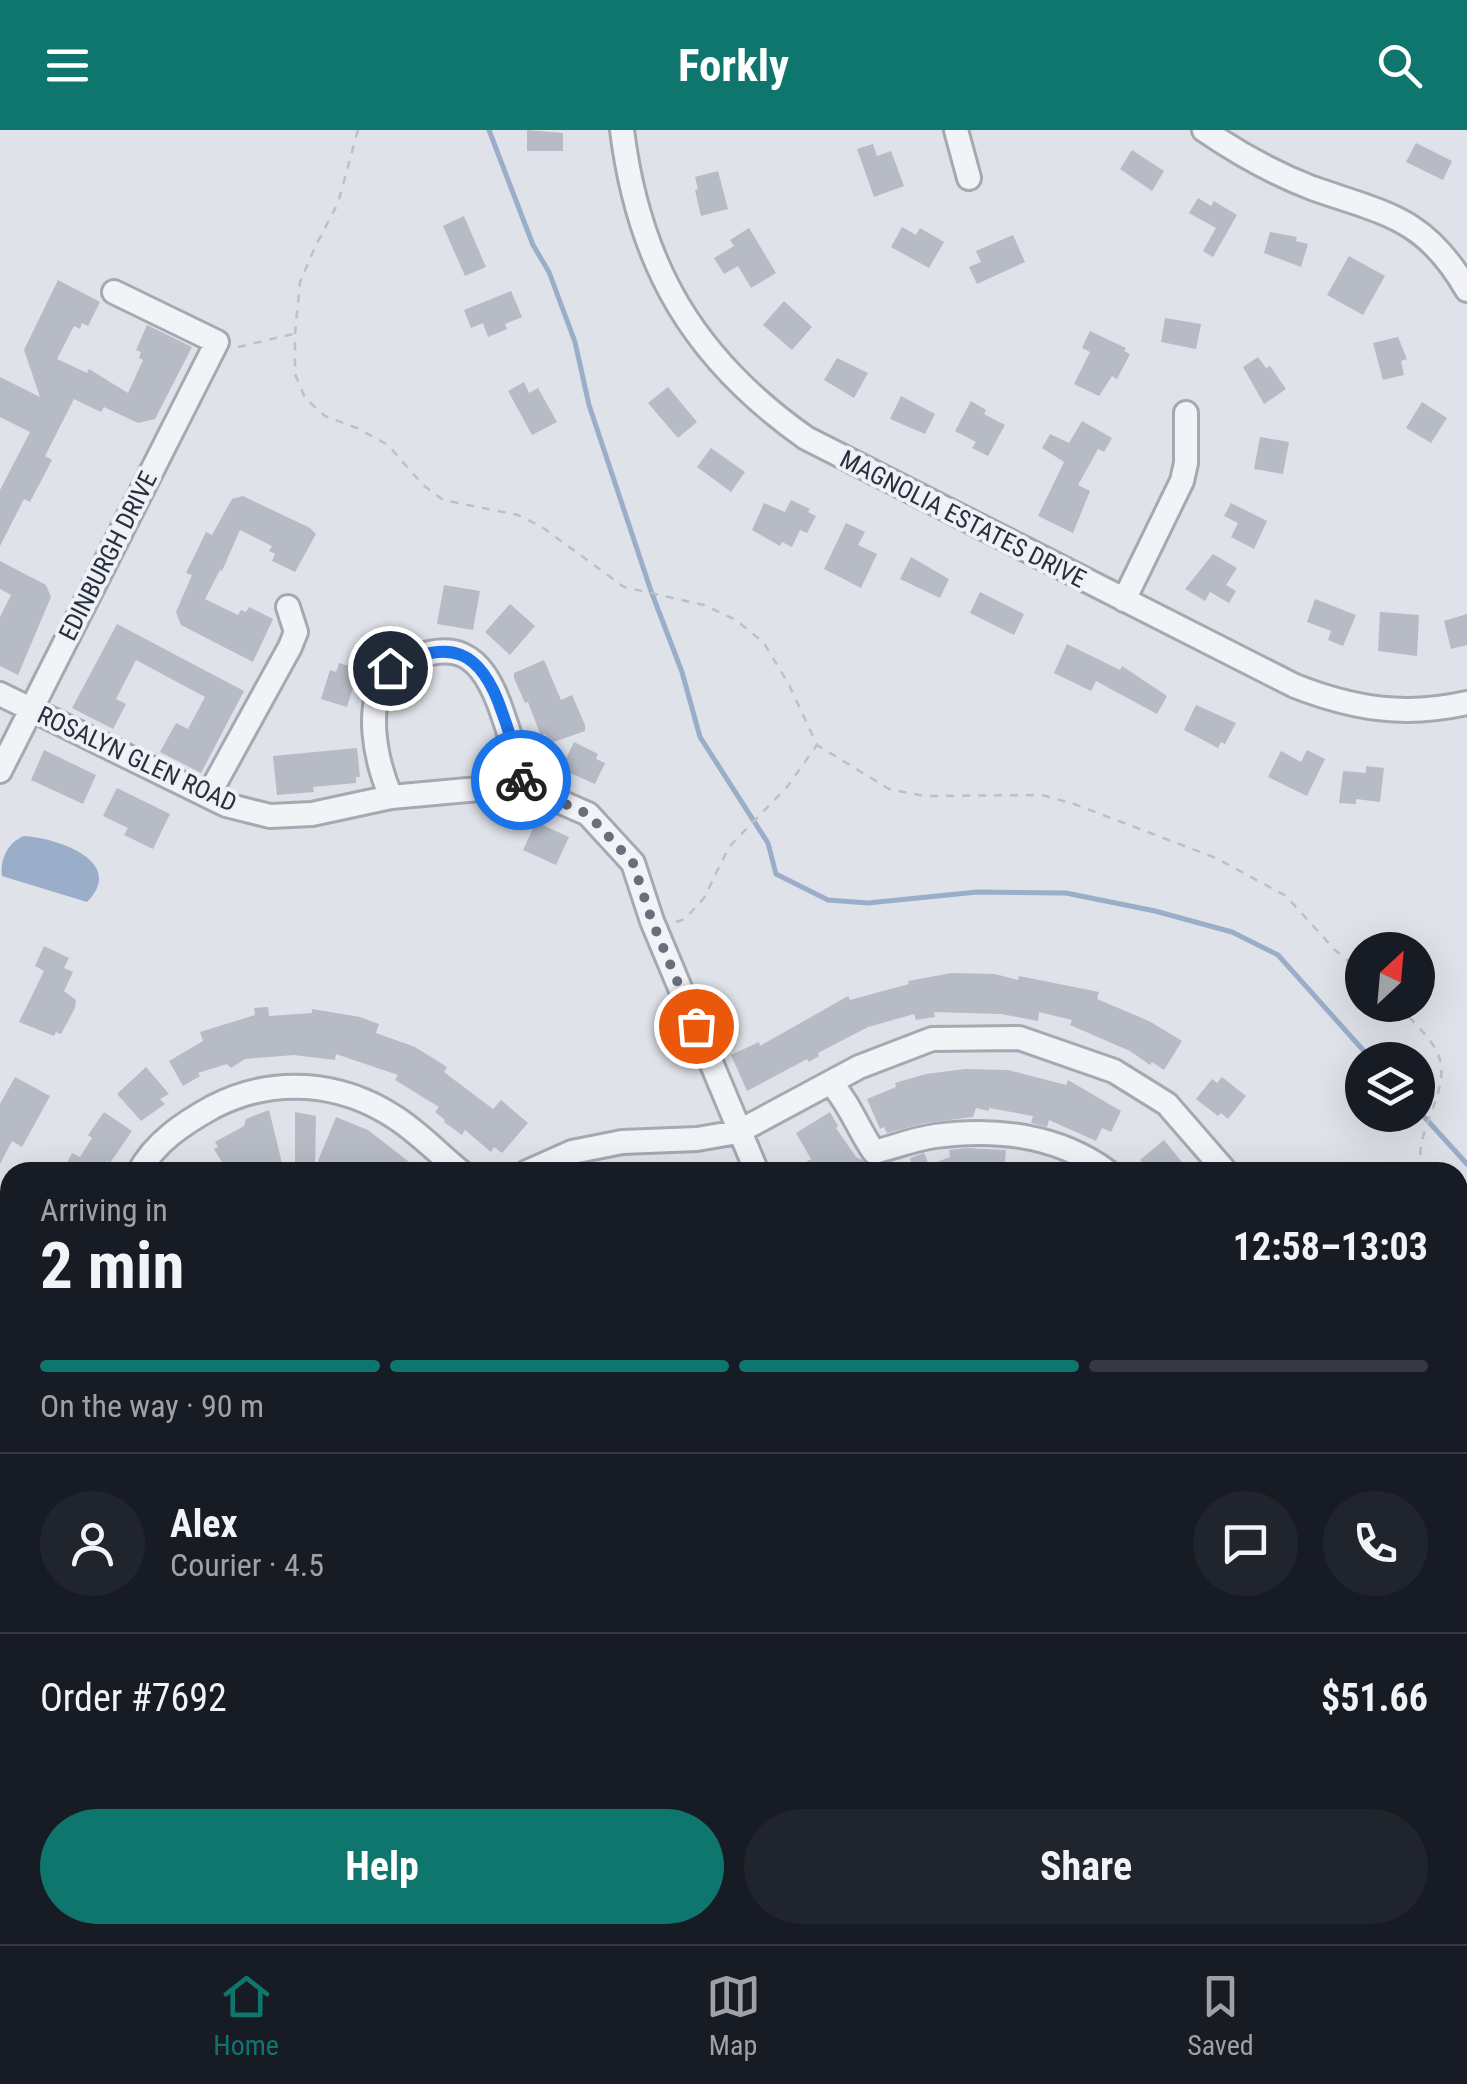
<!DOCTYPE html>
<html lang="en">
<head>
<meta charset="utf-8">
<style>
  :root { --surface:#171b24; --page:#20242c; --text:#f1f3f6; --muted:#9ea1a6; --line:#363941; --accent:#0f766e }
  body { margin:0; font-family:"Roboto Condensed",sans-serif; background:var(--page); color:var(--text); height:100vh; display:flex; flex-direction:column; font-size:38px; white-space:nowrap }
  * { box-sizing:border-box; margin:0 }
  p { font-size:32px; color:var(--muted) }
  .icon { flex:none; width:55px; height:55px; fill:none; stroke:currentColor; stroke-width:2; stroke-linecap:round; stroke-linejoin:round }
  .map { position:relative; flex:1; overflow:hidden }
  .panel { position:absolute; left:0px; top:1032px; width:1468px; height:782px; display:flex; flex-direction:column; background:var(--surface); border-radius:30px 30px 0 0; box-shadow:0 10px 40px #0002 }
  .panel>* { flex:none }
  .needle { width:65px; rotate:26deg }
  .fabs { position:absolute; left:1345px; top:802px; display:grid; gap:20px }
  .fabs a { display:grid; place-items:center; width:90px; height:90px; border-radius:50%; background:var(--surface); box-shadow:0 10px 40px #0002; font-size:50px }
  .pin { position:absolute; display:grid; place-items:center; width:85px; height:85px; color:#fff; margin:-42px; border:5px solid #fff; border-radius:50%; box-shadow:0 2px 10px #0007 }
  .courier { position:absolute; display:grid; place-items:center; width:100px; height:100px; margin:-50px; border:8px solid #1a73e8; border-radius:50%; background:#fff; color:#222; box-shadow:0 2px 12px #0007 }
  .summary em { font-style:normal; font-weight:700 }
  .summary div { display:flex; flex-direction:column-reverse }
  .summary { display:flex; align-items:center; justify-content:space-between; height:170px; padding:0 40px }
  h1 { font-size:65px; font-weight:700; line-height:75px }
  .bar { display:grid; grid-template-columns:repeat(4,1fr); gap:15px 10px; align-content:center; height:120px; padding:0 40px }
  .bar i { height:12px; border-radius:8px; background:var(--line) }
  .bar .active { background:var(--accent) }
  .bar p { grid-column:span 4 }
  .line { display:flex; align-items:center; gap:25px; padding:0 40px; border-top:2px solid var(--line) }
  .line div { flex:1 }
  .round { display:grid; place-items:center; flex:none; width:105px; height:105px; border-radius:52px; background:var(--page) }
  .cta { display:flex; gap:20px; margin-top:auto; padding:20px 40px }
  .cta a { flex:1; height:115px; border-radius:60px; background:var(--accent); color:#fff; font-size:40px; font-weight:700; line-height:115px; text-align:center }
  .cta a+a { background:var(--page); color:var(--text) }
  header { display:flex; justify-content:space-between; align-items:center; height:130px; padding:0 40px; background:var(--accent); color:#fff; font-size:45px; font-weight:700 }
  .menu { display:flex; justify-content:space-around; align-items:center; height:140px; border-top:2px solid var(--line); background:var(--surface); font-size:28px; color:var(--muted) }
  .menu a { display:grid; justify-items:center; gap:5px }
  .menu .active { color:var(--accent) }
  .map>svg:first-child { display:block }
  .water { fill:#9aadc9 }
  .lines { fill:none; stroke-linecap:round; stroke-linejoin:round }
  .stream { stroke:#9aadc9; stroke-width:5 }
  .building { fill:#b6bbc5 }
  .minor-casing { stroke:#a4a9b2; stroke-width:28 }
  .path { stroke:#bdc0c7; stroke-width:2.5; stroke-dasharray:8 8; stroke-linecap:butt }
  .minor { stroke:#f2f3f7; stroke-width:22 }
  .done { stroke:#686e7a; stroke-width:10; stroke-dasharray:0 18 }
  .route { stroke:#1a73e8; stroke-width:12 }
  .labels { text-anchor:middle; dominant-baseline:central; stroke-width:8; stroke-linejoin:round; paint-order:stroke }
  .street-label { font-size:25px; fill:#282f3f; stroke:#eef1f6 }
</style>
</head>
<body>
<header><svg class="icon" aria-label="menu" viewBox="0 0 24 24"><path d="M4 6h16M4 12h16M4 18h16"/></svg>Forkly<svg class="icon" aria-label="search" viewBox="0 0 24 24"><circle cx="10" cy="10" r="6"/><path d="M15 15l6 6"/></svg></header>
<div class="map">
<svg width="1467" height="1814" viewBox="0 0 1467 1814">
  <rect width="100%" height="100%" fill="#dfe2e8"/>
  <path class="water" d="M24 706C57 708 127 731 87 772L2 746C0 729 8 712 24 706Z
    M1458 1286 1467 1293V1411L1458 1416Z"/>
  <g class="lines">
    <path class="stream" d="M489 0 533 115 549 142 575 212 589 275 651 461 682 542 700 607 768 713 776 744 828 770 868 773 977 762 1066 763 1155 781 1232 802 1278 825 1372 930
      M1418 980 1467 1034"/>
  </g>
  <path class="building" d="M527 0 563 3V21H527Z
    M1416 13 1452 31 1443 50 1406 32Z
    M873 14 877 26 891 21 904 56 874 67 857 19Z
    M1132 20 1164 41 1152 61 1120 39Z
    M718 41 728 79 701 86 695 60 698 59 695 47Z
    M1198 68 1211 76 1214 71 1237 85 1213 127 1203 121 1216 98 1189 83Z
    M464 86 486 137 465 146 443 96Z
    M902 97 916 105 920 98 944 112 929 138 891 117Z
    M749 98 776 143 751 158 738 136 724 144 714 128 734 116 730 110Z
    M1270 102 1297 107 1296 111 1308 114 1301 137 1264 123Z
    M1013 105 1025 132 977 154 969 137 981 132 976 121Z
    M1349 126 1385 146 1363 185 1327 165Z
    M58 150 100 172 88 196 82 193 80 199 74 196 57 229 87 243 89 239 128 263 143 230 139 228 141 222 136 220 147 195 192 217 155 289 138 293 104 277 101 282 74 269 45 326 52 330 30 372 24 369 0 416V360L30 302 0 287V247L40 267 24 220Z
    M511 161 522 187 505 194 507 199 488 207 483 193 471 198 464 180Z
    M784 171 812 197 792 220 763 195Z
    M1165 188 1201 194 1196 219 1161 212Z
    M1090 201 1126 218 1124 221 1130 224 1117 249 1112 246 1099 266 1074 254 1090 222 1082 218Z
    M1398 207 1407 229 1401 231 1404 245 1383 250 1373 213Z
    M1258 227 1266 238 1270 236 1286 259 1264 274 1243 237Z
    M837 228 868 243 854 268 824 250Z
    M524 252 529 263 538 258 557 292 532 305 508 261Z
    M668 257 697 292 678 308 648 273Z
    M901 266 935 284 925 304 890 289Z
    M971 271 986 280 984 284 1005 295 988 326 972 318 976 312 955 301Z
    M1422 272 1447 288 1431 313 1406 298Z
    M1082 291 1112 308 1104 322 1098 319 1078 355 1090 361 1073 403 1038 386 1064 332 1042 318 1050 304 1069 313Z
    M1260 307 1289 312 1283 344 1254 339Z
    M711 318 745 342 731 362 697 337Z
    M243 366 310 398 316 404 295 442 272 431 275 424 269 421 272 416 240 400 222 441 220 440 205 469 238 485 241 480 246 482 249 477 273 489 253 532 181 495 176 482 192 445 186 443 206 402 212 405 232 369Z
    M791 370 810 379 808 382 816 386 807 403 800 400 792 417 782 412 780 416 752 400 764 373 785 382Z
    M1231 373 1267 391 1254 419 1231 407 1238 393 1224 386Z
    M846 393 865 402 858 415 877 424 861 458 824 439Z
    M1213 424 1237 438 1226 455 1236 461 1229 473 1210 462 1205 471 1185 459Z
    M911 427 949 449 940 468 900 449Z
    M0 431 46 455 51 467 18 545 0 536V487L11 465 0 459Z
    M444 455 480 461 473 500 437 494Z
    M980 462 1024 484 1014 505 970 483Z
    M1315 469 1356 485 1343 516 1328 510 1331 501 1307 492Z
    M510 474 535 496 510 525 485 502Z
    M1380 482 1419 485 1417 526 1378 521Z
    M1467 484V515L1451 519 1444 491Z
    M117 494 244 561 201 643 160 622 176 593 188 599 205 567 136 530 116 569 126 574 113 599 72 578Z
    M1067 514 1120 540 1122 536 1167 566 1157 584 1096 551 1091 561 1054 543Z
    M544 530 561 570 572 565 585 595V601L548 614 545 604 541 606 528 572 525 573 514 548V543Z
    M339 533 359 539 347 577 321 569 330 540 336 542Z
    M1196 575 1236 593 1225 614 1221 612 1218 618 1184 600Z
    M574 612 598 624 596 629 605 633 595 654 561 639Z
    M357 618 360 647H356V653L313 657 314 662 277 665 273 626Z
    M44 620 96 645 83 674 31 650Z
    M1307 620 1325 629 1307 666 1268 647 1281 621 1301 632Z
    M1366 636 1384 638 1380 672 1356 669V674L1339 673 1343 641 1366 643Z
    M117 658 170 684 153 719 124 705 128 698 103 686Z
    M536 692 569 707 556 735 523 720Z
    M44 816 69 828 64 838 73 842 64 861 76 870 75 878 61 904 56 902 54 906 19 892 44 841 35 836Z
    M952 843 995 844 1018 850 1019 846 1099 862 1097 869 1149 891 1182 911 1164 940 1152 932 1150 935 1130 921 1070 895 1072 890 1039 882 1038 891 1001 884 934 882 935 887 916 890 914 884 868 897 818 923 819 926 809 932 807 929 747 961 731 925 759 912 760 916 848 866 850 870 909 854 908 851Z
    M268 877 269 886 312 883V879L360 887 379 894 376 903 415 917 447 937 444 942 493 979 501 970 528 993 502 1023 494 1017 491 1022 465 1000 462 1005 444 992 445 990 435 982 439 977 395 950 398 945 336 924 335 930 294 925 245 929 231 938 227 934 198 943 200 946 183 956 169 931 203 911 200 902 255 885 254 878Z
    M146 937 169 964 160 969 165 974 141 991 117 964Z
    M965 939 1008 940 1066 955 1068 950 1121 981 1111 1002 1102 998 1096 1011 1049 990 1047 997 1031 993 1033 986 989 978V981L976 978 973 987 925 993 887 1003 884 997 880 999 867 969 896 957 895 953 926 944Z
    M15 947 50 966 22 1017 12 1011 0 1034V974Z
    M1222 947 1246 966 1228 989 1221 983 1218 986 1196 969 1212 949 1217 953Z
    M269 980 282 1033H271L272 1037 249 1042H228L214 1019 218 1017 215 1012 244 996 246 989Z
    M104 982 132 1001 110 1033 107 1031 101 1042H62L72 1023 80 1027 92 1008 88 1005Z
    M295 982 316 986 315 1038 295 1033Z
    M830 982 838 996 836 998 856 1027 887 1042H790L811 1029 796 1003Z
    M336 987 368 1000 422 1042H326L315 1038Z
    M1164 1010 1190 1042H1150L1140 1030Z
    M967 1018 1006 1020 1004 1042H913L910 1028 924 1023 929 1035 950 1027 949 1020Z"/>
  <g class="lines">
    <g class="minor-casing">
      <path id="minor" d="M622 0C639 136 694 229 806 308L1295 556C1354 579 1405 587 1467 573
        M956 0 969 48
        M1204 0C1239 24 1273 43 1312 58 1386 84 1425 87 1467 160
        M1124 470 1182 351 1186 333V283
        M0 564 226 675 270 686 312 684 391 667 522 655 588 684 633 733 652 791 757 1042
        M0 641 217 212 114 162
        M208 666 290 517 296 502 288 477
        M391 667C375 629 363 574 390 538 454 506 481 519 503 585 511 608 518 631 522 655
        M831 953C850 974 858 999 874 1022 894 1017 914 1009 935 1006 995 998 1058 1005 1108 1042
        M139 1042C155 1012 184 993 213 977 273 946 340 951 396 988 419 1003 440 1025 461 1042
        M527 1042 572 1022 622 1012 697 1009 738 1002 859 937 932 909 1019 908 1114 941 1167 974 1226 1042
        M0 1304 10 1285
        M0 1386 10 1391
        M1458 1446 1467 1441
        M0 1521 10 1526
        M0 1615 10 1620
        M1458 1644 1467 1657
        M1458 1683 1467 1676
        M1458 1788 1467 1781
        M14 1805 61 1813 203 1814
        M1370 1805 1376 1814
        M264 1814 308 1805
        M971 1814 983 1805
        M1124 1814 1136 1805
        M1269 1814 1282 1805
        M1424 1814 1435 1805"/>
    </g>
    <path class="path" d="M358 0 338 73 315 117 300 152 295 204V244L305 268 325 286 357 298 388 315 423 355 443 370 518 385 542 397 624 457 704 475 736 490 764 513 789 555 817 615 889 659 924 666 1042 665 1074 674 1216 728 1286 766 1335 820 1362 843
      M238 217 293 204
      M676 792 685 789 704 768 729 717 787 657 817 615
      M1398 875C1410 889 1426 903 1435 918 1459 957 1406 1007 1424 1042
      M1458 1084 1467 1094"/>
    <use href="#minor" class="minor"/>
  </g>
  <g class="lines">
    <path class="done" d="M521 650 522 655 588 684 633 733 652 791 696 896"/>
    <path class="route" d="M390 538C450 507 481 519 502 582 510 604 517 626 521 650"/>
  </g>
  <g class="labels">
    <g class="street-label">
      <text transform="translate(963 389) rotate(27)">MAGNOLIA ESTATES DRIVE</text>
      <text transform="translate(108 426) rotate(-63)">EDINBURGH DRIVE</text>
      <text transform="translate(137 629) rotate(25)">ROSALYN GLEN ROAD</text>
    </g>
  </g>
</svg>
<div class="fabs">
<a><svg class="needle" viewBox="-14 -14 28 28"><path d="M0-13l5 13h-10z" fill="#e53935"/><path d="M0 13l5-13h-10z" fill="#9ea1a6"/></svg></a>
<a><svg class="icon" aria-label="layers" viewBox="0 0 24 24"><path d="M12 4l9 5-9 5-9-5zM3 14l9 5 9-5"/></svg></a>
</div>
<div class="pin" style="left:696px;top:896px;background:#ea580c"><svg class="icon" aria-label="bag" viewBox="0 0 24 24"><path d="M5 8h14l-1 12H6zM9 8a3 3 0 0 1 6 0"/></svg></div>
<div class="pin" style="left:390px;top:538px;background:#1f2937"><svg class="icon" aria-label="home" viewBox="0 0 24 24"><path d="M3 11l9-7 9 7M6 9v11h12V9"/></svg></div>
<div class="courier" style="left:521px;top:650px"><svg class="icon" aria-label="bike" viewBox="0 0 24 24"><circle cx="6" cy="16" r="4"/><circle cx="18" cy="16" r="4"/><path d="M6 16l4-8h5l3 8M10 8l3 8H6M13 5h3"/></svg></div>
<section class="panel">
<div class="summary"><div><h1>2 min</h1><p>Arriving in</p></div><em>12:58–13:03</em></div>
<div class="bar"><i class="active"></i><i class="active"></i><i class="active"></i><i></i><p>On the way · 90 m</p></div>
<div class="line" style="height:180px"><a class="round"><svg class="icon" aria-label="person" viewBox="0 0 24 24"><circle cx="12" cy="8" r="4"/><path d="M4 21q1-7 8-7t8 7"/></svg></a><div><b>Alex</b><p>Courier · 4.5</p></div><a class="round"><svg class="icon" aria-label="chat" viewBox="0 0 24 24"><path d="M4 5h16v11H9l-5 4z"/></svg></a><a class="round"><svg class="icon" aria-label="phone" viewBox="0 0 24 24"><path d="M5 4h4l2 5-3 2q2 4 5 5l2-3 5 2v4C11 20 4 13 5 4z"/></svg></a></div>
<div class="line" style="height:130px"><div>Order #7692</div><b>$51.66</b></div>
<div class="cta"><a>Help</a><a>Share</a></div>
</section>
</div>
<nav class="menu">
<a class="active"><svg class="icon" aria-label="home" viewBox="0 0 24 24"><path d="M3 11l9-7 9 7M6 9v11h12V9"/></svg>Home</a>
<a><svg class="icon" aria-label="map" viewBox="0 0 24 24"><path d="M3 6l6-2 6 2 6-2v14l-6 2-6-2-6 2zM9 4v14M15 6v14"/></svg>Map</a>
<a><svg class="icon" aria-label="saved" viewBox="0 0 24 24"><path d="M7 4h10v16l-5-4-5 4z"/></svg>Saved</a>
</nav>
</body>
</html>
